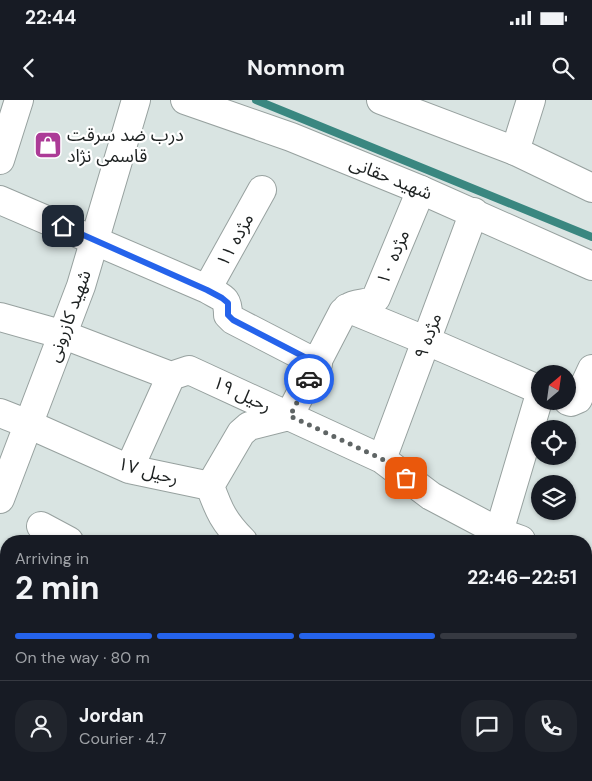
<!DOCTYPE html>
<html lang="en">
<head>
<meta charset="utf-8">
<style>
  :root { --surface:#171b24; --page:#20242c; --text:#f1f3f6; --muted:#9ea1a6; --line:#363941; --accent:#2563eb }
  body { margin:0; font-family:"DM Sans","Noto Sans Arabic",sans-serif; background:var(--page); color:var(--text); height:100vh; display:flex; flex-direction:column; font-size:19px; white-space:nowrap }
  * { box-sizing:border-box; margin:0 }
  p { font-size:16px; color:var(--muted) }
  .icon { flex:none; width:28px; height:28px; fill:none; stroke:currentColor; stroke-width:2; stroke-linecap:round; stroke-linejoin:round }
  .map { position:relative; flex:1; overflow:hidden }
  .sheet { position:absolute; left:0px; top:435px; width:592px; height:246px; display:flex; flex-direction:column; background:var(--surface); border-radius:20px 20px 0 0; box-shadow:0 1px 4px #0004 }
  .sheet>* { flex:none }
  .needle { width:32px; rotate:29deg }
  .tools { position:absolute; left:531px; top:265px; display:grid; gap:10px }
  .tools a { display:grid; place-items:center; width:45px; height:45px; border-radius:50%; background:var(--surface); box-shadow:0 1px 4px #0004; font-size:25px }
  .pin { position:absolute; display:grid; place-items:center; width:42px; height:42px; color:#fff; margin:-21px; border-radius:10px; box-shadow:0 2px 8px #0006 }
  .courier { position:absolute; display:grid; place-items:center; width:50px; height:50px; margin:-25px; border:4px solid #2563eb; border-radius:50%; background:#fff; color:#222; box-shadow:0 1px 6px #0007 }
  .overview em { font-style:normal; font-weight:700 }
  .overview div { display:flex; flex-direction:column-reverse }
  .overview { display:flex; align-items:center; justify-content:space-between; height:85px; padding:0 15px }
  h1 { font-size:32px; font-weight:700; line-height:38px }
  .bar { display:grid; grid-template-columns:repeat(4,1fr); gap:8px 5px; align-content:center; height:60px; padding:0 15px }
  .bar i { height:6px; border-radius:4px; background:var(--line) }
  .bar .selected { background:var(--accent) }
  .bar p { grid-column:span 4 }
  .line { display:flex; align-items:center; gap:12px; padding:0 15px; border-top:1px solid var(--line) }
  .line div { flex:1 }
  .round { display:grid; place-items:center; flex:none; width:52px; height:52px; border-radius:20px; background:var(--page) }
  .status { display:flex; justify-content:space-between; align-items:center; height:35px; padding:0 25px; background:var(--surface); direction:ltr }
  .status svg { height:14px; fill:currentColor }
  header { display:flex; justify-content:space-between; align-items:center; height:65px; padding:0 15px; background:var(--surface); font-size:22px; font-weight:700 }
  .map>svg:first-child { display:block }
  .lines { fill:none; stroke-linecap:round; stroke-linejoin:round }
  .stream { stroke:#3a8780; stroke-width:8 }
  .minor-casing { stroke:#97a19f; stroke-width:30 }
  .tertiary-casing { stroke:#97a19f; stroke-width:30 }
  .secondary-casing { stroke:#97a19f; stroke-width:30 }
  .minor { stroke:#fff; stroke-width:28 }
  .tertiary { stroke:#fff; stroke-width:28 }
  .secondary { stroke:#fff; stroke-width:28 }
  .done { stroke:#5f6565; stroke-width:5; stroke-dasharray:0 9 }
  .route { stroke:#2563eb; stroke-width:6 }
  .labels { text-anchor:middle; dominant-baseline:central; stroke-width:4.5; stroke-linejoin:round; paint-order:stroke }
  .poi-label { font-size:18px; fill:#1d2121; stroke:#fff; text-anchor:start }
  .street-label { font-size:18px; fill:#1d2121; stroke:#fff }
</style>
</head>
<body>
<div class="status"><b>22:44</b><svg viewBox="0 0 49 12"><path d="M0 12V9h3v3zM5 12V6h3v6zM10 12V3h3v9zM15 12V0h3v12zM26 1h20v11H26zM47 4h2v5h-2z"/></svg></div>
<header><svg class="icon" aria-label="back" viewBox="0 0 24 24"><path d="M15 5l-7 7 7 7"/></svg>Nomnom<svg class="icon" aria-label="search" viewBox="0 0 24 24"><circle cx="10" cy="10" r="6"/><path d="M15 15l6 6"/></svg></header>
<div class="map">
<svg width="592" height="681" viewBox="0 0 592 681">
  <rect width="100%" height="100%" fill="#d9e4e2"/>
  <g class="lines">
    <path class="stream" d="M256 0 592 137"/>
    <g class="minor-casing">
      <path id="minor" d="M0 60 19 0
        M0 100 207 189C222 198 228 197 228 215L233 220 318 264
        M207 189 262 90
        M347 208 427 241 540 290
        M0 217 64 235 171 276 189 270 382 359 431 396 499 432 521 440 520 441
        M568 301 571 302 578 299 592 269
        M0 313 28 324 129 369 210 386C219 411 224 422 243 441
        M382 359 474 112
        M129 369 171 276
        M210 386 241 333 249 326 289 316 343 212C356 199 367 207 376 198L421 90
        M41 426 69 441
        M499 432 540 294
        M0 512 6 515
        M586 565 592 554
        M586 598 592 601
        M0 619 6 622
        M134 675 151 681
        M381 675 391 681
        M113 681 115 675
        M265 681 268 675
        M521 681 524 675"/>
    </g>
    <g class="tertiary-casing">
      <path id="tertiary" d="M515 51 531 0
        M0 399 81 186 136 0"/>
    </g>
    <g class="secondary-casing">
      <path id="secondary" d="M185 0 291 37 421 90 592 166
        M381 0 515 51 592 88"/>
    </g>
    <use href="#minor" class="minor"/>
    <use href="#tertiary" class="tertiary"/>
    <use href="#secondary" class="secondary"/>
  </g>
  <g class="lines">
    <path class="done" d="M309 279 290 316 382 359 406 378"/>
    <path class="route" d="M63 126 207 190 222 198 228 203V215L233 220 318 264 309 279"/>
  </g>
  <defs>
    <g id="shop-square" transform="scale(1.4375)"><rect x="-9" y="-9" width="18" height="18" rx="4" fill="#ac3b97" stroke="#fff"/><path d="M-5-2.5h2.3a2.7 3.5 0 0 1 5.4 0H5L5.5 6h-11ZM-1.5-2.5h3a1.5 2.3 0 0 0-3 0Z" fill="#fff"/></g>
  </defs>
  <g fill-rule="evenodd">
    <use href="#shop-square" x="48" y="45"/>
  </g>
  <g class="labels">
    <g class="poi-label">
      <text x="67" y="35">درب ضد سرقت<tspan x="67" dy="21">قاسمی نژاد</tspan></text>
    </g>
    <g class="street-label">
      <text transform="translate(391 78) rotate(22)">شهید حقانی</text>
      <text transform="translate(235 140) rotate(-61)">مژده ۱۱</text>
      <text transform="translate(393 157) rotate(-67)">مژده ۱۰</text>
      <text transform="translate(69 216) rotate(-70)">شهید کازرونی</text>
      <text transform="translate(428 236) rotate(-70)">مژده ۹</text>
      <text transform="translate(242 294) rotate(25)">رحیل ۱۹</text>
      <text transform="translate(148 371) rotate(15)">رحیل ۱۷</text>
    </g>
  </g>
</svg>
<div class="tools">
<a><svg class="needle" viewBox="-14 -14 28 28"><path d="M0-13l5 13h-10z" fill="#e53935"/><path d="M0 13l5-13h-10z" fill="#9ea1a6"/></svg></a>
<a><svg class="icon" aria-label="locate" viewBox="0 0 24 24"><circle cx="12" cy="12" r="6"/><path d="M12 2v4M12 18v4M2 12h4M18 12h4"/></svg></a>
<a><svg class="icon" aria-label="layers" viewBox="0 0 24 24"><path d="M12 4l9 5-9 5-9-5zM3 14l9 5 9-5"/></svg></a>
</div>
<div class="pin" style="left:406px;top:378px;background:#ea580c"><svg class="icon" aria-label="bag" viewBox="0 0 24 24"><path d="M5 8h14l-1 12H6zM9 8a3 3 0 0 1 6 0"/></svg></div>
<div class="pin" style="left:63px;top:126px;background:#1f2937"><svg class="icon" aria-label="home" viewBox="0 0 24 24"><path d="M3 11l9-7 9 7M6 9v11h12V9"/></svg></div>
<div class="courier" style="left:309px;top:279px"><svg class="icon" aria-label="car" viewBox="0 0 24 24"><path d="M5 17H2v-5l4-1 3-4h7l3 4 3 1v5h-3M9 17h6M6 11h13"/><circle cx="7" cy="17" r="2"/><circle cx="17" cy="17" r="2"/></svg></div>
<section class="sheet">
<div class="overview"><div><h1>2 min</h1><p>Arriving in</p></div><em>22:46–22:51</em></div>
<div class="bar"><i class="selected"></i><i class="selected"></i><i class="selected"></i><i></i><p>On the way · 80 m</p></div>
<div class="line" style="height:90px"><a class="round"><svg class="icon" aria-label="person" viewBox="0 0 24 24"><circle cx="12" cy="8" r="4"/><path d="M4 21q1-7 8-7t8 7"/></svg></a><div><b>Jordan</b><p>Courier · 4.7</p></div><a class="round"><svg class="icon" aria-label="chat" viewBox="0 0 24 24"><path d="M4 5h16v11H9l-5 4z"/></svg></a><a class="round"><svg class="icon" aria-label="phone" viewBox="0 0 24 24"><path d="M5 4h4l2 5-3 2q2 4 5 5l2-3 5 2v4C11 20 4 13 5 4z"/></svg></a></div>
</section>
</div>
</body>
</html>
